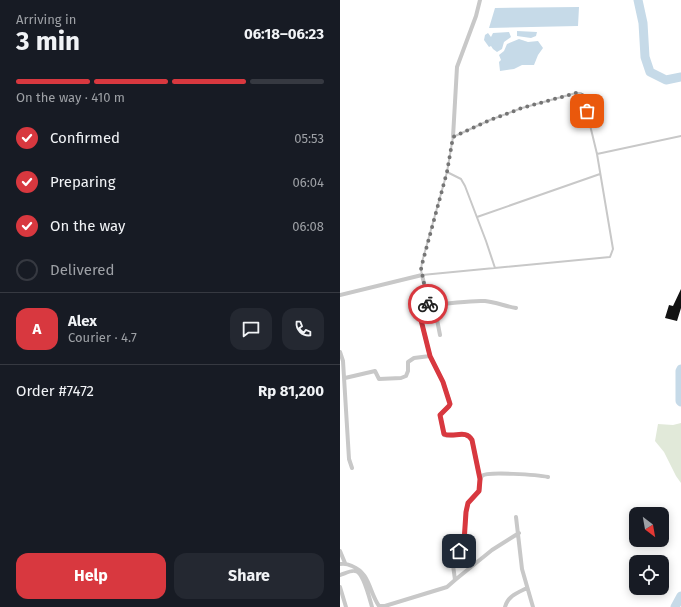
<!DOCTYPE html>
<html lang="en">
<head>
<meta charset="utf-8">
<style>
  :root { --surface:#171b24; --page:#242831; --text:#f1f3f6; --muted:#9ea1a6; --line:#363941; --accent:#d8383f }
  body { margin:0; font-family:"Fira Sans",sans-serif; background:var(--page); color:var(--text); height:100vh; display:flex; flex-direction:column; font-size:15px; white-space:nowrap }
  * { box-sizing:border-box; margin:0 }
  p { font-size:13px; color:var(--muted) }
  .icon { flex:none; width:22px; height:22px; fill:none; stroke:currentColor; stroke-width:2; stroke-linecap:round; stroke-linejoin:round }
  .map { position:relative; flex:1; overflow:hidden }
  .details { display:flex; flex-direction:column; background:var(--surface); width:340px }
  .details>* { flex:none }
  .needle { width:26px; rotate:149deg }
  .buttons { position:absolute; left:289px; top:507px; display:grid; gap:8px }
  .buttons a { display:grid; place-items:center; width:40px; height:40px; border-radius:8px; background:var(--surface); box-shadow:0 2px 10px #0003; font-size:20px }
  .pin { position:absolute; display:grid; place-items:center; width:34px; height:34px; color:#fff; margin:-17px; border-radius:8px; box-shadow:0 2px 6px #0006 }
  .courier { position:absolute; display:grid; place-items:center; width:40px; height:40px; margin:-20px; border:3px solid #d8383f; border-radius:50%; background:#fff; color:#222; box-shadow:0 1px 5px #0007 }
  .overview em { font-style:normal; font-weight:700 }
  .overview div { display:flex; flex-direction:column-reverse }
  .overview { display:flex; align-items:center; justify-content:space-between; height:68px; padding:0 16px }
  h1 { font-size:26px; font-weight:700; line-height:30px }
  .bar { display:grid; grid-template-columns:repeat(4,1fr); gap:6px 4px; align-content:center; height:48px; padding:0 16px }
  .bar i { height:5px; border-radius:3px; background:var(--line) }
  .bar .active { background:var(--accent) }
  .bar p { grid-column:span 4 }
  .line { display:flex; align-items:center; gap:10px; padding:0 16px; border-top:1px solid var(--line) }
  .line div { flex:1 }
  .round { display:grid; place-items:center; flex:none; width:42px; height:42px; border-radius:12px; background:var(--page) }
  ol { padding:0 16px; list-style:none }
  li { display:flex; align-items:center; gap:12px; height:44px }
  li p { margin-inline-start:auto }
  li .icon { padding:4px; border-radius:50%; background:var(--accent); color:#fff; stroke-width:4 }
  li:last-child { color:var(--muted) }
  li i { width:22px; height:22px; border:2px solid var(--line); border-radius:50% }
  .action { display:flex; gap:8px; margin-top:auto; padding:8px 16px }
  .action a { flex:1; height:46px; border-radius:12px; background:var(--accent); color:#fff; font-size:16px; font-weight:700; line-height:46px; text-align:center }
  .action a+a { background:var(--page); color:var(--text) }
  main { display:flex; flex:1; min-height:0 }
  .map>svg:first-child { display:block }
  .green { fill:#e1e9d9 }
  .water { fill:#c6dae8 }
  .lines { fill:none; stroke-linecap:round; stroke-linejoin:round }
  .river { stroke:#c6dae8; stroke-width:9 }
  .building { fill:#121212 }
  .service { stroke:#c8c8c8; stroke-width:2 }
  .minor { stroke:#c8c8c8; stroke-width:4 }
  .done { stroke:#757575; stroke-width:4; stroke-dasharray:0 7.2 }
  .route { stroke:#d8383f; stroke-width:5 }
</style>
</head>
<body>
<main>
<section class="details">
<div class="overview"><div><h1>3 min</h1><p>Arriving in</p></div><em>06:18–06:23</em></div>
<div class="bar"><i class="active"></i><i class="active"></i><i class="active"></i><i></i><p>On the way · 410 m</p></div>
<ol>
<li><svg class="icon" aria-label="check" viewBox="0 0 24 24"><path d="M5 12l5 5 9-10"/></svg>Confirmed<p>05:53</p></li>
<li><svg class="icon" aria-label="check" viewBox="0 0 24 24"><path d="M5 12l5 5 9-10"/></svg>Preparing<p>06:04</p></li>
<li><svg class="icon" aria-label="check" viewBox="0 0 24 24"><path d="M5 12l5 5 9-10"/></svg>On the way<p>06:08</p></li>
<li><i></i>Delivered</li>
</ol>
<div class="line" style="height:72px"><b class="round" style="background:var(--accent);color:#fff">A</b><div><b>Alex</b><p>Courier · 4.7</p></div><a class="round"><svg class="icon" aria-label="chat" viewBox="0 0 24 24"><path d="M4 5h16v11H9l-5 4z"/></svg></a><a class="round"><svg class="icon" aria-label="phone" viewBox="0 0 24 24"><path d="M5 4h4l2 5-3 2q2 4 5 5l2-3 5 2v4C11 20 4 13 5 4z"/></svg></a></div>
<div class="line" style="height:52px"><div>Order #7472</div><b>Rp 81,200</b></div>
<div class="action"><a>Help</a><a>Share</a></div>
</section>
<div class="map">
<svg width="341" height="607" viewBox="0 0 341 607">
  <rect width="100%" height="100%" fill="#fff"/>
  <path class="green" d="M341 423V483L336 476 324 452 315 441 318 424 333 425Z"/>
  <path class="water" d="M239 7 238 26 149 28 155 8Z
    M177 31 197 32 196 36 191 38 177 36Z
    M169 32 171 37 164 42 162 49 157 52 153 49 151 46 149 47 144 40 145 35 148 33 151 37 153 33Z
    M179 39 188 42 198 41 203 48 198 55 194 65H182L174 69 160 71 159 62 161 60 159 55 164 51 167 44Z"/>
  <g class="lines">
    <path class="river" d="M298 0 303 23 305 57 310 72 326 80 341 77
      M341 369 340 371V401L341 402
      M335 607 341 596"/>
  </g>
  <path class="building" d="M341 289V308L337 321 325 318 329 305 333 306Z"/>
  <g class="lines">
    <path class="service" d="M236 93H241L243 96 257 154 273 249 270 257 82 275 81 270 82 262 107 172 113 137 150 120 182 108Z
      M257 154 341 136
      M107 172 121 179 125 186 146 241 155 268
      M137 217 260 174"/>
    <path class="minor" d="M113 137 117 67 136 16 140 0
      M0 295 82 275 89 304 81 310 79 312 90 356 103 382 110 403 109 406 100 415 104 435C114 438 126 429 132 440L140 479
      M89 304C108 305 126 300 145 301 155 302 165 306 176 308
      M94 304 100 335
      M0 352 3 361 9 459 12 468
      M5 378 35 371 39 379 61 378 66 376 68 371V362L74 358 90 356
      M176 517 182 569 193 607
      M0 551 5 563
      M0 564C5 563 8 564 12 566 30 573 29 592 39 606H45L107 587 115 580 113 565 115 557 124 542 126 512 128 503 139 491C141 486 138 480 142 476 146 471 199 475 208 477
      M0 575C4 574 11 570 15 571 23 571 30 600 32 607
      M115 580 152 550 179 533
      M0 587 6 607
      M165 607C168 596 177 593 187 588"/>
  </g>
  <g class="lines">
    <path class="done" d="M88 304 81 268 107 172 113 137 150 120 182 108 236 93 241 94 243 96 247 111"/>
    <path class="route" d="M88 304 79 312 90 356 103 382 110 404 109 406 100 415 104 434C114 438 126 429 132 440L140 479 139 491 128 503 126 512 124 542 119 551"/>
  </g>
</svg>
<div class="buttons">
<a><svg class="needle" viewBox="-14 -14 28 28"><path d="M0-13l5 13h-10z" fill="#e53935"/><path d="M0 13l5-13h-10z" fill="#9ea1a6"/></svg></a>
<a><svg class="icon" aria-label="locate" viewBox="0 0 24 24"><circle cx="12" cy="12" r="6"/><path d="M12 2v4M12 18v4M2 12h4M18 12h4"/></svg></a>
</div>
<div class="pin" style="left:247px;top:111px;background:#ea580c"><svg class="icon" aria-label="bag" viewBox="0 0 24 24"><path d="M5 8h14l-1 12H6zM9 8a3 3 0 0 1 6 0"/></svg></div>
<div class="pin" style="left:119px;top:551px;background:#1f2937"><svg class="icon" aria-label="home" viewBox="0 0 24 24"><path d="M3 11l9-7 9 7M6 9v11h12V9"/></svg></div>
<div class="courier" style="left:88px;top:304px"><svg class="icon" aria-label="bike" viewBox="0 0 24 24"><circle cx="6" cy="16" r="4"/><circle cx="18" cy="16" r="4"/><path d="M6 16l4-8h5l3 8M10 8l3 8H6M13 5h3"/></svg></div>
</div>
</main>
</body>
</html>
